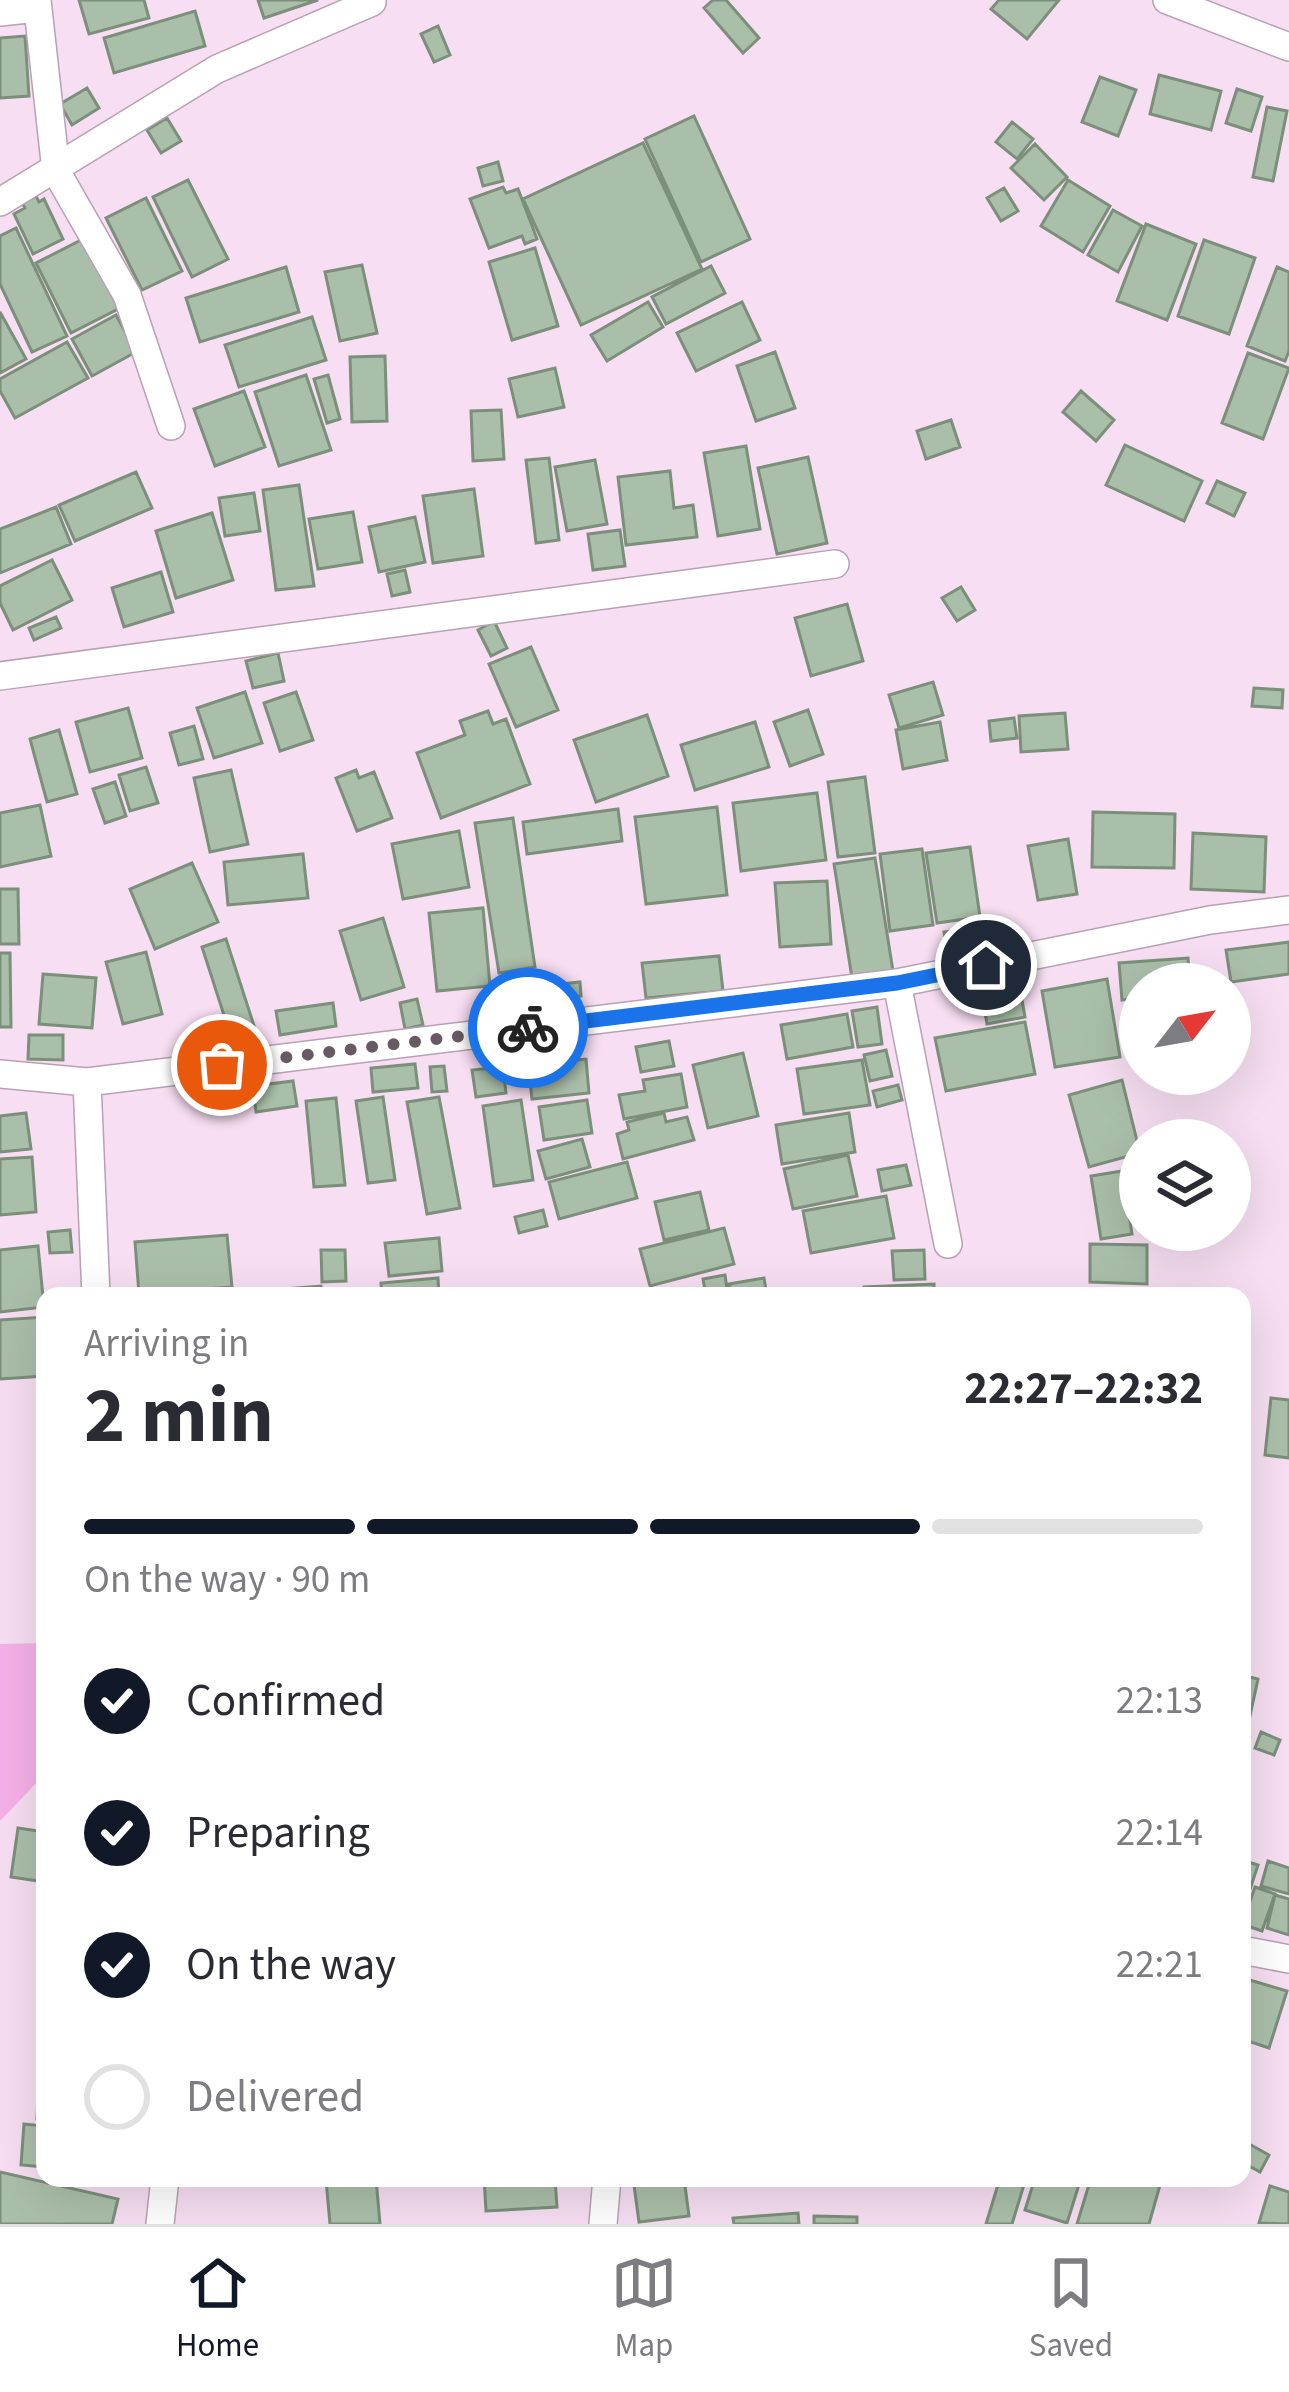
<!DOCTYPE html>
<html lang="en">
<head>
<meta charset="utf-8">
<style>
  :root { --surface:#fff; --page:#f2f2f3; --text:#2b2b33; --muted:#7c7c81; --line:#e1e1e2; --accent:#111827 }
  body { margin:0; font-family:"Source Sans 3",sans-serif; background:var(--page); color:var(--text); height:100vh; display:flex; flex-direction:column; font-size:45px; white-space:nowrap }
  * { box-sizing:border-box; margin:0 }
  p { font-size:39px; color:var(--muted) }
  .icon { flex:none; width:66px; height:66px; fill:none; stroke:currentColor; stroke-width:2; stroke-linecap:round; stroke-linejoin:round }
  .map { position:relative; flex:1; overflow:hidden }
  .drawer { position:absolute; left:36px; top:1287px; width:1215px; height:900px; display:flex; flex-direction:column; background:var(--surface); border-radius:24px; box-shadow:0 12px 48px #0002 }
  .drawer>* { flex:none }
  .needle { width:78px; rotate:59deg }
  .controls { position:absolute; left:1119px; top:963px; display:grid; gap:24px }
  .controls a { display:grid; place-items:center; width:132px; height:132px; border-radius:50%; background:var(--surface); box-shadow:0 12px 48px #0002; font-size:60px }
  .pin { position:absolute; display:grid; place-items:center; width:102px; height:102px; color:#fff; margin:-51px; border:6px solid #fff; border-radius:50%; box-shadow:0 3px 12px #0007 }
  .courier { position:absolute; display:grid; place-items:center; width:120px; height:120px; margin:-60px; border:9px solid #1a73e8; border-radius:50%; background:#fff; color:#222; box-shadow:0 3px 15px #0007 }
  .headline em { font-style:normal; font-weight:700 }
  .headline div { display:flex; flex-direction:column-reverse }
  .headline { display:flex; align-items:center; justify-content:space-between; height:204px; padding:0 48px }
  h1 { font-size:78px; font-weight:700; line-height:90px }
  .bar { display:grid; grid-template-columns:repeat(4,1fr); gap:18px 12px; align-content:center; height:144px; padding:0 48px }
  .bar i { height:15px; border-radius:9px; background:var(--line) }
  .bar .active { background:var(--accent) }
  .bar p { grid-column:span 4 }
  ol { padding:0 48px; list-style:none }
  li { display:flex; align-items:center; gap:36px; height:132px }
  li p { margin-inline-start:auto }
  li .icon { padding:12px; border-radius:50%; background:var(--accent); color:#fff; stroke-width:4 }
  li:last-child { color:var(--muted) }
  li i { width:66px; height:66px; border:6px solid var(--line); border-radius:50% }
  .tab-bar { display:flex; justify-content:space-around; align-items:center; height:168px; border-top:3px solid var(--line); background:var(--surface); font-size:33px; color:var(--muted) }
  .tab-bar a { display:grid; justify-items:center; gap:6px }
  .tab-bar .active { color:var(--accent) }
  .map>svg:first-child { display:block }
  .green { fill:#f6b0e9 }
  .building { fill:#aabfa9; stroke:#7b8f7b; stroke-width:3 }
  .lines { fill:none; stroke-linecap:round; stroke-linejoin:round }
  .street-casing { stroke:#b8a1b4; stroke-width:30 }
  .street { stroke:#fff; stroke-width:27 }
  .done { stroke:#685a65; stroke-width:12; stroke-dasharray:0 21.6 }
  .route { stroke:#1a73e8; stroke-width:15 }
</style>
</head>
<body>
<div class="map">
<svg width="1289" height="2224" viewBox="0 0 1289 2224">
  <rect width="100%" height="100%" fill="#f7def2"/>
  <path class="green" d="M45 1643V1774L0 1821V1644Z"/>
  <path class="building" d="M79 0H144L149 18 89 34Z
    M258 0H318L264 18Z
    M713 0H726L759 38 743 53 704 8Z
    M999 0H1059L1027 39 991 9Z
    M195 11 205 46 114 73 104 38Z
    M438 26 450 55 434 62 421 34Z
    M25 36 29 96 0 98V38Z
    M1159 75 1221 91 1211 130 1150 114Z
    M1100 77 1136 90 1118 136 1082 122Z
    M87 88 99 108 72 125 60 104Z
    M1237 89 1262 97 1251 131 1226 123Z
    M1267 107 1287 111 1273 181 1253 177Z
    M694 116 750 239 701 262 645 139Z
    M167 118 181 141 161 153 147 130Z
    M1012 122 1033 139 1017 159 996 142Z
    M643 143 702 269 581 325 523 199Z
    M1035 144 1067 177 1044 200 1011 168Z
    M498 162 503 181 483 186 478 168Z
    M188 180 228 259 192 277 153 197Z
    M1068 180 1110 206 1083 252 1041 226Z
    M503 187 506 193 518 189 537 239 525 244 522 236 489 248 470 199Z
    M1004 188 1018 211 1001 221 987 198Z
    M36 196 39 202 44 199 63 239 33 254 14 214 25 208 22 203Z
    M146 198 182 271 142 290 106 218Z
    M1113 210 1142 226 1118 272 1088 255Z
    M1146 224 1196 244 1167 320 1117 301Z
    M16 228 67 336 32 352 0 284V236Z
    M85 238 120 308 71 333 36 263Z
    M1204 240 1255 258 1229 334 1178 316Z
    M535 248 558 326 512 340 489 262Z
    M362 265 377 333 340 341 325 272Z
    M711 266 725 293 666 324 652 297Z
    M286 267 299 312 200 342 186 298Z
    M1277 267 1289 272V351L1285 361 1247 346Z
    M648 302 663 327 607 361 591 335Z
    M742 302 760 340 696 371 677 333Z
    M0 312 26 359 0 373Z
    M116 315 136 352 92 376 72 339Z
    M312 317 326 360 239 387 225 345Z
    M67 342 88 378 15 418 0 391V379Z
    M775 352 795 408 756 421 737 366Z
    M1248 353 1289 368 1263 439 1222 423Z
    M385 356 387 421 352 422 350 357Z
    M555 368 564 407 518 417 509 379Z
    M306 375 331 450 279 466 255 392Z
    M328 375 340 419 327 423 314 379Z
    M244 391 265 447 215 466 194 409Z
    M1081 391 1114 420 1096 441 1063 412Z
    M501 410 504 459 473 461 471 411Z
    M951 420 960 447 926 459 917 431Z
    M1125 445 1202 481 1184 521 1106 485Z
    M746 446 760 529 718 536 704 453Z
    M808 457 827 543 777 554 758 468Z
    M549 458 559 540 536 543 526 460Z
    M595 460 607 524 567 531 555 467Z
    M670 471 674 508 693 505 697 537 626 545 618 477Z
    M136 472 152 508 75 541 59 505Z
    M1217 481 1245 493 1234 516 1207 503Z
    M299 485 314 586 276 590 263 490Z
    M474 489 483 556 433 563 423 496Z
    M254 493 260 531 225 536 219 498Z
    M56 507 71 544 0 573V529Z
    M353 512 362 562 318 569 309 519Z
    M212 513 233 580 176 598 156 531Z
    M415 517 425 562 379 572 369 527Z
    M620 530 625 566 593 570 588 534Z
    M52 560 72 600 13 630 0 603V586Z
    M405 570 410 592 392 596 387 574Z
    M161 572 173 612 124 627 112 588Z
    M961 587 975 610 957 621 942 598Z
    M847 604 863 661 811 676 795 618Z
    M56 617 61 628 34 640 29 628Z
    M494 621 507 648 491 656 478 630Z
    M531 647 558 710 516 727 489 664Z
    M278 653 284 681 253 688 246 661Z
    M933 682 943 715 899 728 889 695Z
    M1254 688 1283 690 1282 708 1252 706Z
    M245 692 262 743 214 758 197 708Z
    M296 692 313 740 280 751 264 703Z
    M128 708 142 758 90 772 76 722Z
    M808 710 823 754 790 766 774 722Z
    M488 711 493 724 506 719 530 784 441 818 417 753 465 735 460 721Z
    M1065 713 1068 749 1021 752 1019 716Z
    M647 715 668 776 596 802 574 740Z
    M1014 718 1017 738 991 741 989 721Z
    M755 722 769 767 695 790 681 745Z
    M940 722 947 760 903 769 896 730Z
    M194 726 203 759 179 765 170 733Z
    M59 730 77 794 47 802 30 739Z
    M146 767 158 803 130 811 119 775Z
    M231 770 248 844 210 852 194 778Z
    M356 770 359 778 374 772 392 818 357 831 336 778Z
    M865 777 875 853 838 857 828 782Z
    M115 782 126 816 105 823 93 789Z
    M817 793 826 860 741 871 733 803Z
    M40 805 51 856 0 867V813Z
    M717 807 727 895 646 904 635 817Z
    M618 809 622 841 527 854 523 822Z
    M1093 812 1175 814 1174 868 1092 867Z
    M513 818 535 967 499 973 475 823Z
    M459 831 469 887 403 899 392 844Z
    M1193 833 1266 837 1264 892 1191 889Z
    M1068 839 1077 894 1038 900 1028 846Z
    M970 847 980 917 937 923 926 853Z
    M922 849 933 925 890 931 880 854Z
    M303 854 308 898 228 905 224 862Z
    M875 858 893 971 852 978 834 864Z
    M192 863 218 922 155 949 130 889Z
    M827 881 831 944 780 947 775 883Z
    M0 889H18L19 944H0Z
    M483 908 490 986 437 991 429 913Z
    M383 918 404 987 361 1000 340 931Z
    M959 930 964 959 949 961 944 932Z
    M226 939 256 1032 232 1040 202 947Z
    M1289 942V974L1231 982 1226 950Z
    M146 952 162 1014 123 1024 106 962Z
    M0 953H10L11 1027H0Z
    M719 956 723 991 646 998 642 963Z
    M1188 958 1190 984H1140V998L1122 1000 1119 963Z
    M43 974 96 978 92 1028 39 1024Z
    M1107 979 1120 1057 1055 1067 1042 991Z
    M580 982 581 996 526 1003 524 988Z
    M1019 983 1025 1017 987 1024 981 990Z
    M500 994 502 1011 486 1014 484 996Z
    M417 999 423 1025 405 1029 400 1003Z
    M333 1003 336 1026 280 1035 276 1011Z
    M877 1007 882 1044 858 1047 852 1011Z
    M847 1014 853 1047 787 1059 781 1025Z
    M1025 1022 1035 1074 946 1091 935 1038Z
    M29 1035H63V1060L28 1059Z
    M669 1041 674 1066 641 1072 636 1047Z
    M886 1050 892 1076 870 1081 864 1055Z
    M743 1053 758 1116 708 1128 693 1065Z
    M586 1059 589 1093 532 1099 528 1064Z
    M862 1060 870 1105 804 1114 797 1069Z
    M415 1064 418 1088 373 1092 371 1068Z
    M444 1066 447 1091 432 1092 430 1067Z
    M503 1067 506 1093 476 1097 472 1070Z
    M681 1074 687 1107 624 1119 619 1095 645 1091 643 1080Z
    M1122 1080 1140 1153 1089 1167 1069 1095Z
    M293 1081 297 1106 256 1112 253 1086Z
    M898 1085 902 1100 877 1107 873 1091Z
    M383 1097 395 1180 368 1183 356 1101Z
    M439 1097 460 1208 427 1214 407 1102Z
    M336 1098 345 1185 314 1187 306 1101Z
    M521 1100 533 1180 494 1186 483 1106Z
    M587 1100 592 1133 544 1140 539 1107Z
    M26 1113 31 1149 0 1152V1116Z
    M664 1113 666 1122 687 1117 694 1140 623 1159 617 1134 629 1130 627 1122Z
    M849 1113 855 1152 782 1164 776 1125Z
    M582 1139 590 1167 546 1179 538 1151Z
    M848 1155 857 1196 793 1209 784 1169Z
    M32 1157 36 1212 0 1215V1159Z
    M627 1162 637 1198 559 1219 549 1182Z
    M906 1165 911 1185 882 1191 878 1170Z
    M1122 1171 1132 1234 1101 1239 1091 1176Z
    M700 1192 709 1230 664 1240 655 1202Z
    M886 1196 894 1238 811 1253 803 1211Z
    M543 1210 547 1226 519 1233 515 1217Z
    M724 1228 734 1264 650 1286 640 1249Z
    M70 1230 72 1252 50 1253 48 1232Z
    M227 1235 232 1287 139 1294 135 1242Z
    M439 1238 442 1271 389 1276 385 1243Z
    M1090 1244 1147 1245V1284L1090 1282Z
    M38 1246 44 1307 0 1312V1250Z
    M321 1250H345L346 1281 322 1282Z
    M924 1250 925 1279 894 1280 892 1251Z
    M725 1275 728 1296H706L703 1279Z
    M438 1278 439 1296H382L381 1283Z
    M764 1278 767 1296H732L729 1284Z
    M934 1284V1296H864V1287Z
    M321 1286V1296H230V1293Z
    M45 1317V1376L0 1379V1320Z
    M1271 1398 1289 1400V1458L1265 1455Z
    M1242 1675 1258 1679 1250 1716 1242 1714Z
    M1261 1732 1280 1740 1274 1755 1255 1748Z
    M18 1828 45 1832V1882L11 1877Z
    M1242 1860 1258 1865 1244 1908 1242 1907Z
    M1268 1861 1289 1868V1894L1261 1886Z
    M1255 1887 1275 1894 1262 1931 1242 1924Z
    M1275 1895 1289 1899V1935L1267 1928Z
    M1243 1978 1287 1991 1269 2048 1242 2039Z
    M39 2073 45 2074V2120L37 2119Z
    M24 2124 45 2126V2167L21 2165Z
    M1242 2140 1269 2155 1260 2172 1242 2162Z
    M0 2172 118 2199 112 2224H0Z
    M376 2178 380 2224H330L326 2180Z
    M484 2178H555L557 2207 486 2211Z
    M633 2178H684L689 2216 639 2222Z
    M1000 2178H1026L1012 2224H986Z
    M1035 2178H1081L1067 2223 1025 2210Z
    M1091 2178H1162L1149 2224H1077Z
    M1270 2186 1289 2192V2224L1259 2223Z
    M798 2213 799 2224H734L733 2218Z
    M814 2216 857 2217V2224H814Z"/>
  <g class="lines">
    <g class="street-casing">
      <path id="street" d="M37 0 56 171 127 295 171 426
        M1167 0 1289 47
        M0 12 37 8
        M0 202 217 69 372 2
        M0 676 835 564
        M897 983 948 1244
        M0 1074 87 1082 897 983 1210 920 1289 910
        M87 1082 96 1296
        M1242 1950 1289 1959
        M160 2224 165 2178
        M603 2224 607 2178"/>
    </g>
    <use href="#street" class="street"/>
  </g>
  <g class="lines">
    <path class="done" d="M222 1065 528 1028"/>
    <path class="route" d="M528 1028 897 983 986 965"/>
  </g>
</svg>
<div class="controls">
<a><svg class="needle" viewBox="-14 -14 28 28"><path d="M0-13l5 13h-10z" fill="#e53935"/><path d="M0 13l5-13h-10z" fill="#7c7c81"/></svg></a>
<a><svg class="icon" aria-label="layers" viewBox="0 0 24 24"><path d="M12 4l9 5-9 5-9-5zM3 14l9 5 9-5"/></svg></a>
</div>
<div class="pin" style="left:222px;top:1065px;background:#ea580c"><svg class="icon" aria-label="bag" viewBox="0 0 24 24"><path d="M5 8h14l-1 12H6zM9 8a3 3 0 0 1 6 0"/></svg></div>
<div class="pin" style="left:986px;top:965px;background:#1f2937"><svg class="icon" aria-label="home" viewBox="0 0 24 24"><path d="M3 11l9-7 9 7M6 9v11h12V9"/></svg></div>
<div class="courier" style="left:528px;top:1028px"><svg class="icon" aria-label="bike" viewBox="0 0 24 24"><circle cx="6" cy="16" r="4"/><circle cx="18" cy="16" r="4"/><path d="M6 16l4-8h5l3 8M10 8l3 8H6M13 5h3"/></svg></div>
<section class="drawer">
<div class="headline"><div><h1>2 min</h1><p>Arriving in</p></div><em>22:27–22:32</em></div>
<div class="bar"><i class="active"></i><i class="active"></i><i class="active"></i><i></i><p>On the way · 90 m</p></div>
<ol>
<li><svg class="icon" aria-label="check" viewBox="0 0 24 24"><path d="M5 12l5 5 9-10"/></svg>Confirmed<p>22:13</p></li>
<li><svg class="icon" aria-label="check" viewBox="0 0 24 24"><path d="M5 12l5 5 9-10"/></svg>Preparing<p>22:14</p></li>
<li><svg class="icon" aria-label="check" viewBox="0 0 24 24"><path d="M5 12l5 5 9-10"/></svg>On the way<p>22:21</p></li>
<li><i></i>Delivered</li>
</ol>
</section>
</div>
<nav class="tab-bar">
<a class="active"><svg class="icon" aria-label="home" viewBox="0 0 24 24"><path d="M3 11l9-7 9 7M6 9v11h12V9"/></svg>Home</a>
<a><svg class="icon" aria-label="map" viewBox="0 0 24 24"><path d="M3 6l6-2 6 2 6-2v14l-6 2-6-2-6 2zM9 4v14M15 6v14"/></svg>Map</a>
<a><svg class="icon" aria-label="saved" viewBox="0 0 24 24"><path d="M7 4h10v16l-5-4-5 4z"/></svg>Saved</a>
</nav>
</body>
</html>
